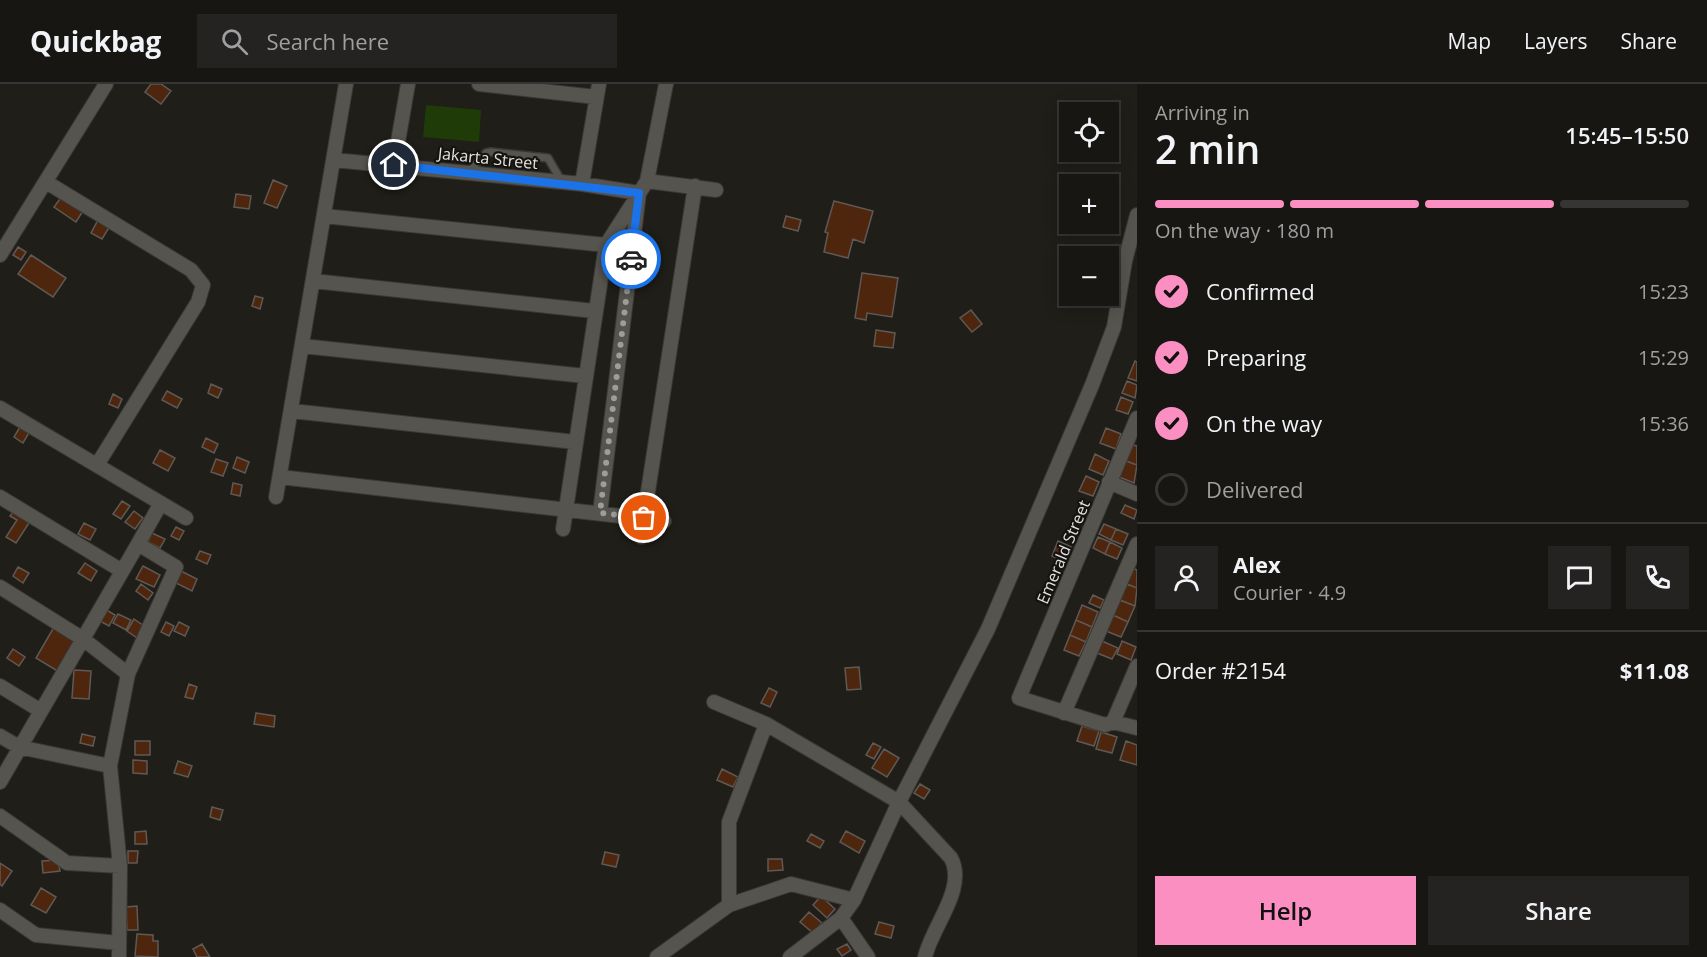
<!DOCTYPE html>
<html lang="en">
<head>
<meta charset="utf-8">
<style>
  :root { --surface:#171613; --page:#242321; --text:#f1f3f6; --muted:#9e9fa0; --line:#363533; --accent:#fc8fc1 }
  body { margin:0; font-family:"Open Sans",sans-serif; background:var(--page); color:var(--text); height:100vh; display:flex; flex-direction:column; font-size:22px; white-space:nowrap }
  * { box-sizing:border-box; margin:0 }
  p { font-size:20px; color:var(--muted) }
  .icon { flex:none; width:33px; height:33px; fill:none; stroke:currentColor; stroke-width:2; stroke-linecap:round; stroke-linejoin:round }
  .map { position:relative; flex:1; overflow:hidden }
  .side { display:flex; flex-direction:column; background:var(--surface); width:570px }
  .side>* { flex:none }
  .tools { position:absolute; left:1059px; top:18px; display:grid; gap:12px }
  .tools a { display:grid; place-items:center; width:60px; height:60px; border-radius:0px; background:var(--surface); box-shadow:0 3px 15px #0003,0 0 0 2px var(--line); font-size:30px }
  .pin { position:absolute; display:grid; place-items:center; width:51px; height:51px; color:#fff; margin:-26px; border:3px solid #fff; border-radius:50%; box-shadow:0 2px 6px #0007 }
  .courier { position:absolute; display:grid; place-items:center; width:60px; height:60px; margin:-30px; border:4px solid #1a73e8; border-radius:50%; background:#fff; color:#222; box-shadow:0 2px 8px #0007 }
  .headline em { font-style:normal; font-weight:600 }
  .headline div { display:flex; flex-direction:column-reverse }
  .headline { display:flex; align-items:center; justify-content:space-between; height:102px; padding:0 18px }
  h1 { font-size:39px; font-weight:600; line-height:45px }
  .bar { display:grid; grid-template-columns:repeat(4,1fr); gap:9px 6px; align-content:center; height:72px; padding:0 18px }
  .bar i { height:8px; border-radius:4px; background:var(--line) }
  .bar .active { background:var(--accent) }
  .bar p { grid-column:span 4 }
  .line { display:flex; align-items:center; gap:15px; padding:0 18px; border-top:2px solid var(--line) }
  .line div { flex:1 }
  .round { display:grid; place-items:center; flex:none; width:63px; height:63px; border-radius:0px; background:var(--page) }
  ol { padding:0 18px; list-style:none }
  li { display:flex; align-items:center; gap:18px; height:66px }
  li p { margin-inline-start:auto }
  li .icon { padding:6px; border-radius:50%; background:var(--accent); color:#111; stroke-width:4 }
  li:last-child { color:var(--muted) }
  li i { width:33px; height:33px; border:3px solid var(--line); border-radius:50% }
  .action { display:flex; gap:12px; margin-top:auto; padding:12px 18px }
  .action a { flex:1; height:69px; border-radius:0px; background:var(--accent); color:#111; font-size:24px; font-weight:600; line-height:69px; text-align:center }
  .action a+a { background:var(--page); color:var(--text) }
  header { display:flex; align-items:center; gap:36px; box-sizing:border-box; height:84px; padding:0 30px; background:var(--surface); border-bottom:2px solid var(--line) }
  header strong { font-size:28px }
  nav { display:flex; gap:33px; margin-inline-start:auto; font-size:21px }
  .search { width:420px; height:54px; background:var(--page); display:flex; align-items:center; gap:15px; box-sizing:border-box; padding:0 21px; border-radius:0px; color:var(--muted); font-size:22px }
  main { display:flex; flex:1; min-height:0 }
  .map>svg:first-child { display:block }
  .green { fill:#1f3b07 }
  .building { fill:#4e260e; stroke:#5f5956; stroke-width:1.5 }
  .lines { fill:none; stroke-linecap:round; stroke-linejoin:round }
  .service-casing { stroke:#393835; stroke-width:10 }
  .minor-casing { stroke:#393835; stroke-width:16 }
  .service { stroke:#56544e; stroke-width:7 }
  .minor { stroke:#56544e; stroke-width:14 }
  .done { stroke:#9e9d9a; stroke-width:6; stroke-dasharray:0 10.8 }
  .route { stroke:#1a73e8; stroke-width:8 }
  .labels { text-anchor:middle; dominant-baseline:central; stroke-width:4.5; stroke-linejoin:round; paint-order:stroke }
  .street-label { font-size:16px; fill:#e3e2df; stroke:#161410 }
</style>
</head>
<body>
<header>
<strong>Quickbag</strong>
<div class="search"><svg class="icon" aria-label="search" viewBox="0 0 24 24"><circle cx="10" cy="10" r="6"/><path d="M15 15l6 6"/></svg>Search here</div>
<nav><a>Map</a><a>Layers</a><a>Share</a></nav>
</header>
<main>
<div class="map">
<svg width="1137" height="873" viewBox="0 0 1137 873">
  <rect width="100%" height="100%" fill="#1f1e19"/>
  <path class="green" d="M426 21 481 26 479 58 423 53Z"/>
  <path class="building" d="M151 0H161L171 7 161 20 145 8Z
    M273 96 287 102 277 124 264 119Z
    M236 110 251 112 249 125 234 123Z
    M62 112 83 127 76 138 54 123Z
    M834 117 873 127 864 159 853 155 848 174 824 168 828 149 825 148Z
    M786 132 801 136 798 147 783 143Z
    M98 136 110 142 102 155 91 149Z
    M18 163 26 168 21 176 13 171Z
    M31 171 66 194 53 213 18 190Z
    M862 189 898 194 892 233 867 229 866 236 855 234Z
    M255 212 263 214 260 225 252 222Z
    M971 226 982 240 972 248 960 234Z
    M876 246 895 249 893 264 874 262Z
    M1135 277 1137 278V297L1128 294Z
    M1127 297 1137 301 1135 314 1122 309Z
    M211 300 222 305 218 314 208 309Z
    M167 307 182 315 177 324 162 316Z
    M113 310 122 315 118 324 109 320Z
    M1121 313 1133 318 1128 330 1116 326Z
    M21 341 30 347 23 359 14 353Z
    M1106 344 1121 350 1116 365 1100 359Z
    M206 354 218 360 214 369 202 363Z
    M1133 361 1137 362V381L1126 377Z
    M160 366 175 374 168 387 153 379Z
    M1095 370 1109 377 1103 391 1089 385Z
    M237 373 249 378 245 389 233 384Z
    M216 375 228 379 223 392 211 388Z
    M1126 377 1137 381 1134 399 1119 393Z
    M1086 392 1099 398 1093 412 1079 407Z
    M233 399 242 401 240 412 231 410Z
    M122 417 130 422 121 435 113 430Z
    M1125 421 1137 426 1134 435 1121 429Z
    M14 427 29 439 16 459 6 453 17 436 10 432Z
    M134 427 143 434 135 445 125 438Z
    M84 439 96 445 90 456 78 450Z
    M1104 440 1116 445 1111 456 1099 450Z
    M176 443 184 447 179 456 171 452Z
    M1116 445 1128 450 1123 461 1111 456Z
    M152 449 165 455 160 464 148 458Z
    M1098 453 1110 458 1105 470 1093 464Z
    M1058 457 1071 463 1066 478 1052 472Z
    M1110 458 1122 464 1117 475 1105 470Z
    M200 467 211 471 207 480 196 475Z
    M85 479 97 487 91 497 78 489Z
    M143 482 160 491 154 503 136 495Z
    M18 483 29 489 23 499 13 492Z
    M1133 484 1137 486V504L1127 500Z
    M181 487 197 495 192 507 176 499Z
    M141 500 153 509 148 516 136 507Z
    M1127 500 1137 504 1135 522 1120 516Z
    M1093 511 1104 516 1100 524 1089 519Z
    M1120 516 1135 522 1128 538 1113 531Z
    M1082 521 1098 528 1092 543 1076 536Z
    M105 525 115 531 109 542 98 536Z
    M118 530 131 536 126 546 113 539Z
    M1113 531 1128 538 1121 553 1106 547Z
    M134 535 144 542 137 554 127 547Z
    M1076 536 1092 543 1086 558 1070 551Z
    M166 538 174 542 169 552 161 548Z
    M179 538 189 543 185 552 174 547Z
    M54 543 77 556 59 588 36 574Z
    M1070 551 1086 558 1079 572 1064 566Z
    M1102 557 1118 564 1112 575 1097 569Z
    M1122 557 1136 563 1131 576 1117 570Z
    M13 565 25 573 19 582 7 574Z
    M859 583 861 605 847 606 845 584Z
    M74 586 91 587 89 615 72 614Z
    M189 600 197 603 193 615 185 613Z
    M769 604 777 608 770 623 761 619Z
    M256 629 275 632 274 643 254 640Z
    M1082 642 1099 647 1094 662 1077 657Z
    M1101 648 1117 653 1112 669 1096 665Z
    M82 650 95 653 93 662 80 659Z
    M135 657H150V671H135Z
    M1126 657 1137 661V681L1120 676Z
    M873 659 881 663 874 675 866 671Z
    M884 665 899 674 887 693 872 684Z
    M133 676 147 677V690L133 689Z
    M178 677 192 682 188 693 174 689Z
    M722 685 738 693 733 703 717 696Z
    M920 700 930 706 924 715 914 709Z
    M212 723 223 726 220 736 210 733Z
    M146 747 147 760H135V748Z
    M846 747 865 757 859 769 840 758Z
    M811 750 824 757 820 764 807 757Z
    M128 767H138L137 779H128Z
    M605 768 619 771 616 783 602 780Z
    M768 775H782L783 786 768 787Z
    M58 776 60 787 43 789 42 777Z
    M0 779 12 787 2 802 0 800Z
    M41 804 56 813 46 829 31 821Z
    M821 812 835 825 827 834 813 821Z
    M137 822 138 846H127L126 823Z
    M809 828 822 839 813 849 800 838Z
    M879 838 894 842 891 854 875 850Z
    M137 850 153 851V857H158V873L135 872Z
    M202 860 210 873H197L193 865Z
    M847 860 851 866 842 872 837 865Z"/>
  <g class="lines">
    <g class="service-casing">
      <path id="service" d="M468 89 486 69 491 68 548 74 562 98"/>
    </g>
    <g class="minor-casing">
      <path id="minor" d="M479 0 596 13
        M334 76 582 100 639 109 600 429
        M394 81 408 0
        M647 97 716 106
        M46 98 191 186 203 201 198 218 97 381
        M582 100 599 0
        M324 132 606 161
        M0 171 106 0
        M313 197 594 227
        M302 262 585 292
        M0 324 186 434
        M292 327 575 358
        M1137 334 1019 614 1105 641 1113 638 1137 644
        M280 393 664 437
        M1109 398 1137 410
        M0 413 122 487
        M276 413 346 0
        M563 445 606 161 647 97 666 0
        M641 453 695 102
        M138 460 161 419
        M0 503 83 555 128 590
        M0 602 41 627
        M714 618 766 640
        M1064 629 1137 460
        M1113 638 1137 582
        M0 652 19 663 110 682
        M0 698 138 460 176 483 128 590 110 682 120 782 119 873
        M0 732 67 779 120 782
        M729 821V738L766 640 899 718 951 774C967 805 932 842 925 873
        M0 826 36 851 119 859
        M657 873 729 821 791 800 854 816
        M790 873 841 834
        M868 873 841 834 854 816 899 718 988 545 1092 301 1114 243 1125 177 1137 131"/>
    </g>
    <use href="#service" class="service"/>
    <use href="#minor" class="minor"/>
  </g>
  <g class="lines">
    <path class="done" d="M631 175 600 429 644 434"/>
    <path class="route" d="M394 81 639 109 631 175"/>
  </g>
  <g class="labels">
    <g class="street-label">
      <text transform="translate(488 74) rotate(6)">Jakarta Street</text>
      <text transform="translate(1063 468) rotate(-67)">Emerald Street</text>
    </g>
  </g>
</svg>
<div class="tools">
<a><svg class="icon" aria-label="locate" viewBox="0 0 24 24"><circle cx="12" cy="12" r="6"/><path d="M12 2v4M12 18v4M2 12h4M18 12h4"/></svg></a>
<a>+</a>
<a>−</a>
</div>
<div class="pin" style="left:644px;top:434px;background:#ea580c"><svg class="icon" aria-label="bag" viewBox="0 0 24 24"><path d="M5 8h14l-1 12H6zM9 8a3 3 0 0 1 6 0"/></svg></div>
<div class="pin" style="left:394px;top:81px;background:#1f2937"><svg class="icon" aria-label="home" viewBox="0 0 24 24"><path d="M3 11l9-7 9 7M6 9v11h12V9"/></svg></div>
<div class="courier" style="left:631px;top:175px"><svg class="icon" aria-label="car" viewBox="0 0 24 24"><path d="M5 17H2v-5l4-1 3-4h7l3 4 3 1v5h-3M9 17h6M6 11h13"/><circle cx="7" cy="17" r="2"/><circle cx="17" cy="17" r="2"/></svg></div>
</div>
<section class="side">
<div class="headline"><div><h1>2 min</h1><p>Arriving in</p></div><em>15:45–15:50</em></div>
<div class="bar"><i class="active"></i><i class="active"></i><i class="active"></i><i></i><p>On the way · 180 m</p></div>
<ol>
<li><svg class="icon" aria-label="check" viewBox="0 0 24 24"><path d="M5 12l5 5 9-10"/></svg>Confirmed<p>15:23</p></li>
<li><svg class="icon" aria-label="check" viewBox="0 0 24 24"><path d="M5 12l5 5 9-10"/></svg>Preparing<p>15:29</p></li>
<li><svg class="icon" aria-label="check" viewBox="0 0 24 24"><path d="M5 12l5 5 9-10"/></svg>On the way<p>15:36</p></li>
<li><i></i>Delivered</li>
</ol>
<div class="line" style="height:108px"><a class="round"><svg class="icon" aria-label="person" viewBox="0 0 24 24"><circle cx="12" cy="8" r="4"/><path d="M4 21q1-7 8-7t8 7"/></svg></a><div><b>Alex</b><p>Courier · 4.9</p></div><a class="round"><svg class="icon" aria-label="chat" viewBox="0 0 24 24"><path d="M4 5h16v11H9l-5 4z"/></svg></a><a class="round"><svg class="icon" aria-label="phone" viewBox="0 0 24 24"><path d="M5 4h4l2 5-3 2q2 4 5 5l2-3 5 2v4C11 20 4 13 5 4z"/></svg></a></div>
<div class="line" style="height:78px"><div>Order #2154</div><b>$11.08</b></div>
<div class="action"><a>Help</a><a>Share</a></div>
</section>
</main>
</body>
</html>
